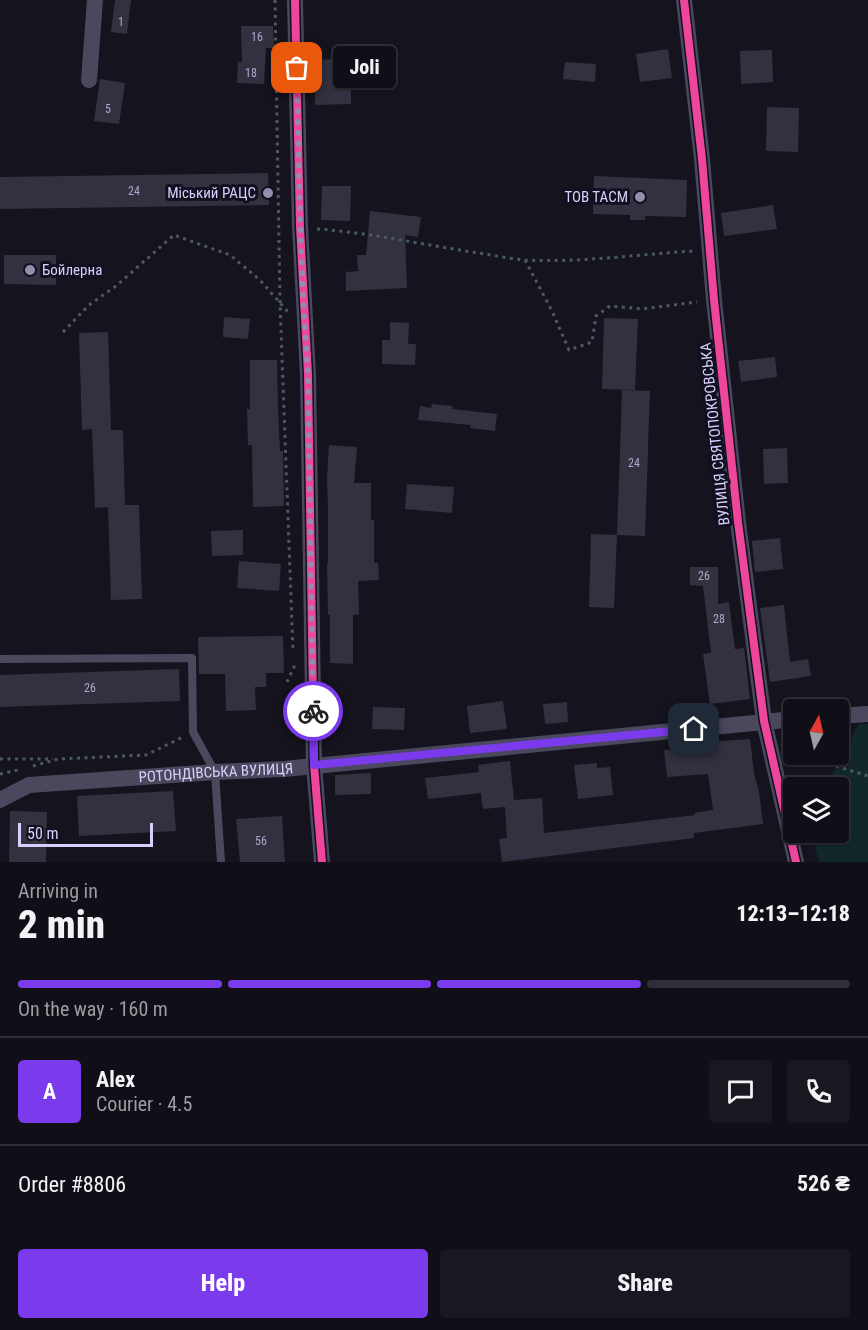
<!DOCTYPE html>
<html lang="en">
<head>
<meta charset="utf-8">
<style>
  :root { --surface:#100e16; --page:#19171f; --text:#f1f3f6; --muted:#9c9ca1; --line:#302e35; --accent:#7c3aed }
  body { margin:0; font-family:"Roboto Condensed",sans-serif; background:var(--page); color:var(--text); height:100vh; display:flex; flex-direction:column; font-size:22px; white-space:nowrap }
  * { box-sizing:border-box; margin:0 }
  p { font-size:20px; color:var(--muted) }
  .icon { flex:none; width:33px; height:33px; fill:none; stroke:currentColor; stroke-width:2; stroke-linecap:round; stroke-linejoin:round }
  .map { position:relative; height:862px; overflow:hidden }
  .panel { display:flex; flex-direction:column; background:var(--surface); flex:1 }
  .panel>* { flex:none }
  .needle { width:39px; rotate:8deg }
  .controls { position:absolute; left:783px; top:699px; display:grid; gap:12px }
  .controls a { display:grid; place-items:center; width:66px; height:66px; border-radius:6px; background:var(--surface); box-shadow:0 2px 4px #0004,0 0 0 2px var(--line); font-size:30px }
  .scale { position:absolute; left:18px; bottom:15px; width:135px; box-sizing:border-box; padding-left:6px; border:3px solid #d6d1fc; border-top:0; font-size:16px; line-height:21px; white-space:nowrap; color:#d6d1fc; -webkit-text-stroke:4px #120f21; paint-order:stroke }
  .pin { position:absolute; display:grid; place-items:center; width:51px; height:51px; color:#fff; margin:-26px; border-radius:12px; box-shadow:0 3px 9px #0006 }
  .courier { position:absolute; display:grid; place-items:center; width:60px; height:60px; margin:-30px; border:4px solid #7c3aed; border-radius:50%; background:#fff; color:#222; box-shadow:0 2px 8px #0007 }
  .bubble { position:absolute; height:42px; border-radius:6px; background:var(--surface); box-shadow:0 2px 4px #0004,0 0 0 2px var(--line); font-size:20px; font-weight:800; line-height:42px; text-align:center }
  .summary em { font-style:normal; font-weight:800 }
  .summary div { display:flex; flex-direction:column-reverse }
  .summary { display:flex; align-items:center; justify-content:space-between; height:102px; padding:0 18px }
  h1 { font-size:39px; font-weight:800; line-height:45px }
  .bar { display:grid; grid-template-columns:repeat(4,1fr); gap:9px 6px; align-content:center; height:72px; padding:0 18px }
  .bar i { height:8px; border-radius:4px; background:var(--line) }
  .bar .current { background:var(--accent) }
  .bar p { grid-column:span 4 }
  .line { display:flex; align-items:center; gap:15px; padding:0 18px; border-top:2px solid var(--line) }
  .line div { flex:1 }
  .round { display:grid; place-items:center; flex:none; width:63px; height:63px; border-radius:6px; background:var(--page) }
  .primary-button { display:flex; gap:12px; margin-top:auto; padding:12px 18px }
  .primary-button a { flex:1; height:69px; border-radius:6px; background:var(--accent); color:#fff; font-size:24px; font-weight:800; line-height:69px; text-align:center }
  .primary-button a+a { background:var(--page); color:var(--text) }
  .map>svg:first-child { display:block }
  .green { fill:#122828 }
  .building { fill:#33313f }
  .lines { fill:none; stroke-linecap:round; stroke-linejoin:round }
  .path { stroke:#4b5965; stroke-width:3; stroke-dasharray:3 4.5; stroke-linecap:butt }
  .lane { stroke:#49485d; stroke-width:8 }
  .street { stroke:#49485d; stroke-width:16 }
  .cycleway-casing { stroke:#120f21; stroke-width:11 }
  .cycleway { stroke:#ed469a; stroke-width:8 }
  .done { stroke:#928eae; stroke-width:6; stroke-dasharray:0 10.8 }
  .route { stroke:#7c3aed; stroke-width:8 }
  .poi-dot { fill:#928eae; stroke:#120f21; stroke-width:2 }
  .labels { text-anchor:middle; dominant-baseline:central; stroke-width:6; stroke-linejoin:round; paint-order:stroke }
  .number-label { font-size:12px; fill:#ada9cd }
  .poi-label { font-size:15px; fill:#d6d1fc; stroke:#120f21; text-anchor:end }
  .street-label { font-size:15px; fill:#d6d1fc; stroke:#120f21 }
</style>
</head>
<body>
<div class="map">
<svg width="868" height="862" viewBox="0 0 868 862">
  <rect width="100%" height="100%" fill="#15131d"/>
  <path class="green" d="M859 724H868V862H819L812 833 838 832V788L825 787Z"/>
  <path class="building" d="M115 0H131L127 34 111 32Z
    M241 26H273L274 48H266L264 84 237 83 238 62H242Z
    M668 49 672 78 640 82 636 54Z
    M772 50 773 82 741 84 740 51Z
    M340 59V78H351V104L315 105 314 60Z
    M565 62 596 64 595 82 563 79Z
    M100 79 125 83 119 124 94 121Z
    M767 107 799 108 798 152 766 151Z
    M268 173 269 205 0 209V177Z
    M594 176 687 180 686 217 645 216V220H630V215L593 214Z
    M322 186H351L350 221 321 220Z
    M773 205 777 229 724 236 721 213Z
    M370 211 421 217 418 237 405 235 407 288 346 291V272L358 271 357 255H366Z
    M4 255H56V285L4 284Z
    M224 317 250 319 248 339 223 337Z
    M604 318 638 319 635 390 602 389Z
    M390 322 409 323 408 344H416L415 365 382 364V340H390Z
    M108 332 111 430H123L125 505H139L142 599 111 600 108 507 95 508 92 429 82 430 79 333Z
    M775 357 777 377 741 382 738 361Z
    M250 360H277L278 408 280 451H283L284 506 253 507 252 445H248L247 409H250Z
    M622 390 650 391 645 536 617 535Z
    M432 404 453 406 452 409 497 414 495 431 470 428 471 425 418 420 420 406 431 408Z
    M329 445 357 447 354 483H371V520H374V563H378L379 580 358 581 359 614 353 615V664L330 663V615H328L327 564H328V506L327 477Z
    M787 448 788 483 764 484 763 449Z
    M407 484 454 487 452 513 405 509Z
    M243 530V555L212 556 211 531Z
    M591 534 617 535 614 608 589 607Z
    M780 538 783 569 755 572 752 541Z
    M239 561 281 564 279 591 237 588Z
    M690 567H718V604L729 602 735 649 744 648 750 699 710 704 703 654 711 653 703 586 690 585Z
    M784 605 790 662 808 659 811 676 770 682 760 608Z
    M283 636 284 673H266V687H255L256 710 226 711 225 674H199L198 637Z
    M179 669 180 701 0 707V675Z
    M503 701 507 729 470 733 467 706Z
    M567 702 568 722 545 724 543 704Z
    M373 707 405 708 404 730 372 729Z
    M750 739 754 773 759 792 763 824 694 833V838L502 862 499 839 507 838 505 807 483 809 481 793 428 799 425 778 479 772 478 765 510 761 514 800 542 798 544 833 695 815 694 813 713 810 708 774 667 777 664 750 706 746V742Z
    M597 763V768L610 767 613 795 578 799 574 765Z
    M371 773V794L335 795V775Z
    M173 791 176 831 79 836 77 796Z
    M10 811 47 812 46 862H9Z
    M282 816 285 862H240L236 819Z"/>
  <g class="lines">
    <path class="path" d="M275 0 280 303 293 652
      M317 229C373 233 429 246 485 254 498 256 512 259 525 260 582 263 638 254 695 251
      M525 260 552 311 569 350 592 342 596 316 610 306 642 309 697 302
      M63 332 89 305 116 286 174 235 230 255 260 280 288 312
      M287 682 294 667V664
      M817 754 836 766 868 776
      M0 759H53
      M33 766 58 759 146 755 183 737
      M0 774 18 770"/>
    <path class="lane" d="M0 659 192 658 193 732 215 772 221 862"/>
    <g class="street">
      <path d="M295 0 300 227 308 374 314 765 322 862"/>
      <path d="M684 0 702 159 714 300 738 522 764 721 796 862"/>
      <path d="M89 80 95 0"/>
      <path d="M838 716 868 714"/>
      <path id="s1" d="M0 800 29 785 215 772 284 769 794 719"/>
    </g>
    <g class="cycleway-casing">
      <path id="cycleway" d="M295 0 300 227 308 374 314 765 322 862
        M684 0 702 159 714 300 738 522 764 721 796 862"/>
    </g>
    <use href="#cycleway" class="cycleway"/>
  </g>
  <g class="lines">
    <path class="done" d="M297 68C299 170 300 272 308 374L313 711"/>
    <path class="route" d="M313 711 314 765 694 729"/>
  </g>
  <g class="poi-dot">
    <circle cx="268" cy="193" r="6"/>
    <circle cx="640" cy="197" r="6"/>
    <circle cx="30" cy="270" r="6"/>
  </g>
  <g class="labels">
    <g class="number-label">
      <text x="121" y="22">1</text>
      <text x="257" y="37">16</text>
      <text x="251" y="73">18</text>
      <text x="108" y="109">5</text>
      <text x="134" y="191">24</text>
      <text x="634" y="463">24</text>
      <text x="704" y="576">26</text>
      <text x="719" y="619">28</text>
      <text x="90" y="688">26</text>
      <text x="261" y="841">56</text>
    </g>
    <g class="poi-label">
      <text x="256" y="193">Міський РАЦС</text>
      <text x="628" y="197">ТОВ ТАСМ</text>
      <text x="42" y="270" text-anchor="start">Бойлерна</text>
    </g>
    <g class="street-label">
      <text transform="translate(715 434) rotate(-96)">ВУЛИЦЯ СВЯТОПОКРОВСЬКА</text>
      <text stroke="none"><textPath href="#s1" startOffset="220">РОТОНДІВСЬКА ВУЛИЦЯ</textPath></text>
    </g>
  </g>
</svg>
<div class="controls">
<a><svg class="needle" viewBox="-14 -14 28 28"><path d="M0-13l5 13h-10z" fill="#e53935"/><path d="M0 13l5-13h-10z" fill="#9c9ca1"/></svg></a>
<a><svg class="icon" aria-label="layers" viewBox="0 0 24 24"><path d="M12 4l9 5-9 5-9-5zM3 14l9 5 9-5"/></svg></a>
</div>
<div class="scale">50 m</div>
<div class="pin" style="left:297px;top:68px;background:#ea580c"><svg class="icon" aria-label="bag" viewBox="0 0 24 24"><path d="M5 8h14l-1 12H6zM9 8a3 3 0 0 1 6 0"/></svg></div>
<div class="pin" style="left:694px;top:729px;background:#1f2937"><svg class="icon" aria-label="home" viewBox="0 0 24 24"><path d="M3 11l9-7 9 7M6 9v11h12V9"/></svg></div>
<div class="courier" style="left:313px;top:711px"><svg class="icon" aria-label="bike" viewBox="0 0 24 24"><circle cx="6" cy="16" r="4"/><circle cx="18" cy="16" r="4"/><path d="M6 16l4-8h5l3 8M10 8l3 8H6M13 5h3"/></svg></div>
<div class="bubble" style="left:333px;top:46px;width:63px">Joli</div>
</div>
<section class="panel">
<div class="summary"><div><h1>2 min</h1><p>Arriving in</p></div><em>12:13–12:18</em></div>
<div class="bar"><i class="current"></i><i class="current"></i><i class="current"></i><i></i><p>On the way · 160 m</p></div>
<div class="line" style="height:108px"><b class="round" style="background:var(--accent);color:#fff">A</b><div><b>Alex</b><p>Courier · 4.5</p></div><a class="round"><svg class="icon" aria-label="chat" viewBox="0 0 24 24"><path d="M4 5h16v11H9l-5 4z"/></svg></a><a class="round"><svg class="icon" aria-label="phone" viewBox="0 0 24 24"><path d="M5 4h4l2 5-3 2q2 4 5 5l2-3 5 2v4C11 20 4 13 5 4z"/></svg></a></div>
<div class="line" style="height:78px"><div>Order #8806</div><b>526 ₴</b></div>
<div class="primary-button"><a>Help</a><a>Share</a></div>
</section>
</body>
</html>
